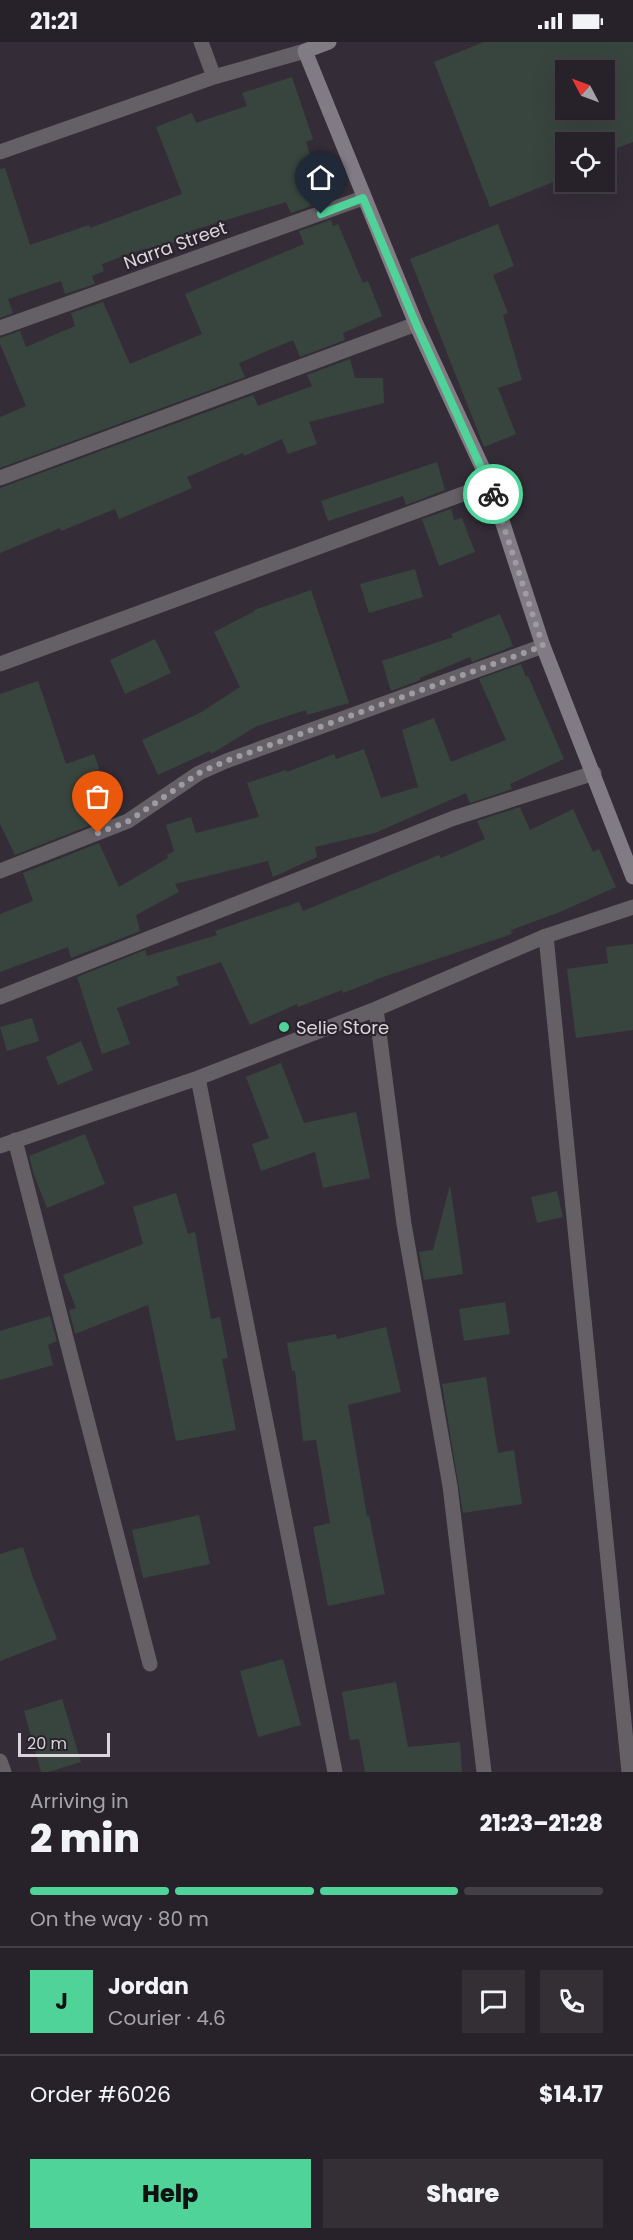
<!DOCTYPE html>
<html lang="en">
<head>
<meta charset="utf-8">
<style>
  :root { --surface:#272229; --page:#332f35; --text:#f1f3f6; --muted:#a4a4a8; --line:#433f46; --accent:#4fd399 }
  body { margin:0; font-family:Poppins,sans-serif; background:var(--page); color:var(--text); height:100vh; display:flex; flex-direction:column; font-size:22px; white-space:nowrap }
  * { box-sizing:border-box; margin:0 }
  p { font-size:20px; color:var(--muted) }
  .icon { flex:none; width:33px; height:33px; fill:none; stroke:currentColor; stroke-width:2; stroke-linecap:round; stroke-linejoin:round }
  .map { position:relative; height:1730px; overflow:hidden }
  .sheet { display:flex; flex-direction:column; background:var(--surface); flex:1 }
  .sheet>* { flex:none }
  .needle { width:39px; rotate:311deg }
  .fabs { position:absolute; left:555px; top:18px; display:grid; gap:12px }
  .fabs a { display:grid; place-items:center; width:60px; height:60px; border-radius:0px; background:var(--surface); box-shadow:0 6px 24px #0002,0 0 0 2px var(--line); font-size:30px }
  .scale { position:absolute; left:18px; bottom:15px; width:92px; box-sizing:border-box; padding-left:6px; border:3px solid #dad6dc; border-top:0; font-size:16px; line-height:21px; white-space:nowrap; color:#dad6dc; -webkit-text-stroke:4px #2a232c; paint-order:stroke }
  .pin { position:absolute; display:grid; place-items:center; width:51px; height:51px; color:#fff; margin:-62px -26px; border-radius:50% 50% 50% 0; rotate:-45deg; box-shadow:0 0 6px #0007 }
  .pin .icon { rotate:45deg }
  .courier { position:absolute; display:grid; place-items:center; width:60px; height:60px; margin:-30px; border:4px solid #4fd399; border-radius:50%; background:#fff; color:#222; box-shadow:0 2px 8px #0007 }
  .summary em { font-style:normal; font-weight:800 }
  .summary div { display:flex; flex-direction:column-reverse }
  .summary { display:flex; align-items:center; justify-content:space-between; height:102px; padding:0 30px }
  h1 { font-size:39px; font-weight:800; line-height:45px }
  .bar { display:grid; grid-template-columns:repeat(4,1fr); gap:9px 6px; align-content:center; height:72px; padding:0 30px }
  .bar i { height:8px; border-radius:4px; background:var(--line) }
  .bar .on { background:var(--accent) }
  .bar p { grid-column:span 4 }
  .line { display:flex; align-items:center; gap:15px; padding:0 30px; border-top:2px solid var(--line) }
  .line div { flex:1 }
  .round { display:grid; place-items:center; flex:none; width:63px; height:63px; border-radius:0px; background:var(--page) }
  .primary-button { display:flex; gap:12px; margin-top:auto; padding:12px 30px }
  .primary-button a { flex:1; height:69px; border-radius:0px; background:var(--accent); color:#111; font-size:24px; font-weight:800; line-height:69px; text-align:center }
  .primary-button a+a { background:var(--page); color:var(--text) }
  .status { display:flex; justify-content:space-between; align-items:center; height:42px; padding:0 30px; background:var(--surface); direction:ltr }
  .status svg { height:16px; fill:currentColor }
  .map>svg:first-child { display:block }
  .building { fill:#38453e; fill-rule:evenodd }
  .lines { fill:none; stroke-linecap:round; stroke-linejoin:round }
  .street { stroke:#646065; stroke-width:15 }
  .secondary { stroke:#817b83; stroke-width:15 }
  .done { stroke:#a09ba2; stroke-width:6; stroke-dasharray:0 10.8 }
  .route { stroke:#4fd399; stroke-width:8 }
  .poi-dot { fill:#4fd399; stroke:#2a232c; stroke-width:2 }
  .labels { text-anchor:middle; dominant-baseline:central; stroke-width:4.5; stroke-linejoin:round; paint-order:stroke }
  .street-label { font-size:18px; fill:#dad6dc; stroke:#2a232c }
  .poi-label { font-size:18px; fill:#dad6dc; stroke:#2a232c; text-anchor:start }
</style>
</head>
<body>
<div class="status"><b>21:21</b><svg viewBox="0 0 49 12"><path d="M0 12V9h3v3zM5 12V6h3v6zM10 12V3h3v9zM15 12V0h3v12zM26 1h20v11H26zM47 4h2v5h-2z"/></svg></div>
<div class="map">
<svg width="633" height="1730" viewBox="0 0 633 1730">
  <rect width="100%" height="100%" fill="#342d37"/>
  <path class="building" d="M484 0H633V100L604 111V100H566V135L490 165 434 20ZM566 28H604V68H566Z
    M292 35 313 97 306 100 325 159 291 171 286 160 190 189 191 195 147 209 146 206 102 222 104 229 92 234 95 242 65 252 61 239 8 257 13 271 0 276V127L5 126 30 203 89 183 90 186 182 152 156 85 192 71 196 81 247 64 242 51Z
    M331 178 333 184 338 182 363 241 368 239 382 274 343 291 345 298 300 315 293 298 239 321 245 335 0 426V375L26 364 0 302V296L20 289 26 305 75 284 71 271 103 260 130 322 202 292 185 252 304 202 299 189Z
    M498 182 514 224 493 233 508 271 503 273 522 338 498 346 516 392 484 405 410 217Z
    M350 317 355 336H383L384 361 309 380 317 402 288 412 282 397 244 414 243 411 187 435 192 446 119 477 115 467 61 489 60 486 0 511V446L253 353 258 364 312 344 307 333Z
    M437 420 445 448 406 463 403 454 328 479 321 459Z
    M451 467 454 478 462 476 475 510 439 524 422 477Z
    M415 527 423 555 369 571 360 542Z
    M311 548 349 661 307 673 306 668 257 684 211 712 210 709 158 733 142 698 200 671 240 645 214 590 255 569 254 568Z
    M500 572 513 604 472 620 470 615 420 636V638L391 649 382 619 453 595 451 592Z
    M155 597 171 631 125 652 110 618Z
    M521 622 526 635 528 634 564 717 510 742 512 747 470 761 466 751 375 791 315 805 317 815 273 835 268 819 175 842 179 850 136 873 140 889 71 916 68 905 0 930V872L33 859 23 831 99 801 119 845 168 816 167 813 174 809 166 783 191 775 196 791 259 775 247 741 286 728 287 730 334 712 336 717 364 707 381 756 418 745 402 688 434 676 451 720 506 698 479 637Z
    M38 639 66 722 94 712 110 758 84 767 91 783 15 813 0 782V652Z
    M520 765 530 788 573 767 593 810 599 807 616 845 560 870 511 888 512 892 374 938V939L343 951 342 948 298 965 297 962 250 983 221 920 176 935 179 943 117 966 130 1002 102 1012 77 935 145 908 147 914 217 893 215 889 299 860 303 869 439 813 441 816 485 797 477 779Z
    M633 902V988L576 996 567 927 608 921 606 905Z
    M32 976 39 999 7 1009 0 985Z
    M81 999 93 1028 58 1043 46 1015Z
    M281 1021 304 1081 356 1070 370 1136 323 1146 315 1110 261 1129 252 1102 269 1096 246 1035Z
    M85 1092 105 1142 47 1166 34 1133 29 1114Z
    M450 1143 463 1232 424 1238 419 1210 433 1208Z
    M557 1149 563 1175 537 1181 531 1155Z
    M176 1151 188 1192 195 1190 211 1277 220 1275 228 1316 222 1317 236 1388 176 1399 148 1263 75 1292 69 1268 76 1266 63 1233 143 1202 133 1165Z
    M505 1260 510 1292 464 1299 459 1267Z
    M50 1274 57 1299 48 1303 53 1323 0 1338V1289Z
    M386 1285 401 1350 348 1363 367 1474H369L385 1552 328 1564 313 1485 330 1481 316 1398 303 1399 295 1329H292L287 1301 336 1292 337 1297Z
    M486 1335 498 1411 514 1408 522 1462 463 1471 442 1342Z
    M199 1473 210 1522 143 1536 132 1488Z
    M23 1505 32 1533 57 1597 0 1619V1512Z
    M283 1617 301 1683 258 1695 240 1629Z
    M396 1640 408 1705 460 1700 462 1730H365L359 1697 350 1698 342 1650Z
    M62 1657 81 1720 48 1730H41L24 1669Z"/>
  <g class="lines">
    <path class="street" d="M201 0 214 35
      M0 110 214 35 305 9
      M0 286 363 156
      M0 436 416 282
      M0 622 490 442
      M0 829 128 779 199 731 226 719 543 604
      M546 894 629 1730
      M0 955 454 776 594 731
      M376 967 404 1182 450 1444 484 1730
      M198 1036 335 1730
      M15 1098 150 1622
      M0 1104 198 1036 376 967 546 894 633 865
      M0 1719 4 1730"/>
    <path class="secondary" d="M329 0 305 9 416 282 490 442 543 604 633 835"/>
  </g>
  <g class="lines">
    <path class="done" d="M98 791 129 779 199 731 226 719 543 604 493 452"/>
    <path class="route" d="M321 172 363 156 416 282 493 452"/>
  </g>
  <circle class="poi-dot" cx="284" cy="985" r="6"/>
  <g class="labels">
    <g class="street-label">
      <text transform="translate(175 203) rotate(-20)">Narra Street</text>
    </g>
    <g class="poi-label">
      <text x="296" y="985">Selie Store</text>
    </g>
  </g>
</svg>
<div class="fabs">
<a><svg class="needle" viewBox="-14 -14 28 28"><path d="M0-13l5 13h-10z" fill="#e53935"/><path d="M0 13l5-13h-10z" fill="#a4a4a8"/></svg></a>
<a><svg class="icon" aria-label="locate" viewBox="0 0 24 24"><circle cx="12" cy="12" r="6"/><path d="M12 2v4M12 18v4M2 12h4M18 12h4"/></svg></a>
</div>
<div class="scale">20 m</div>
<div class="pin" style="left:98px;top:791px;background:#ea580c"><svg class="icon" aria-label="bag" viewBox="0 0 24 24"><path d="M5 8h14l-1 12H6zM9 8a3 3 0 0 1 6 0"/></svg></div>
<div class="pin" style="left:321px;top:172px;background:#1f2937"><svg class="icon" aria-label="home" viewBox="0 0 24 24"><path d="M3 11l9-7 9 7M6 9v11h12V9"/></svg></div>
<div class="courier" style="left:493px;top:452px"><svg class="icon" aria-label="bike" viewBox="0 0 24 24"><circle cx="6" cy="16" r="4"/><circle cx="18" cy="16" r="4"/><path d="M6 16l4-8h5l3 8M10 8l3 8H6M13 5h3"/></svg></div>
</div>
<section class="sheet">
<div class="summary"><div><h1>2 min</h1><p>Arriving in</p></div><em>21:23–21:28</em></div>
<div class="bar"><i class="on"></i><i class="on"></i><i class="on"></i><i></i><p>On the way · 80 m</p></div>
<div class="line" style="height:108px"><b class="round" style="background:var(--accent);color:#111">J</b><div><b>Jordan</b><p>Courier · 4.6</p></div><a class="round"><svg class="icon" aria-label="chat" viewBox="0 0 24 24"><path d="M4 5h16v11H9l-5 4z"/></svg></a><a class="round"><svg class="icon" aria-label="phone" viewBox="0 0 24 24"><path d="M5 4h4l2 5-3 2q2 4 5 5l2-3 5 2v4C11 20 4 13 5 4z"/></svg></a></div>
<div class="line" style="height:78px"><div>Order #6026</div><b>$14.17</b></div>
<div class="primary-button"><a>Help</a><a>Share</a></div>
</section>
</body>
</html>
